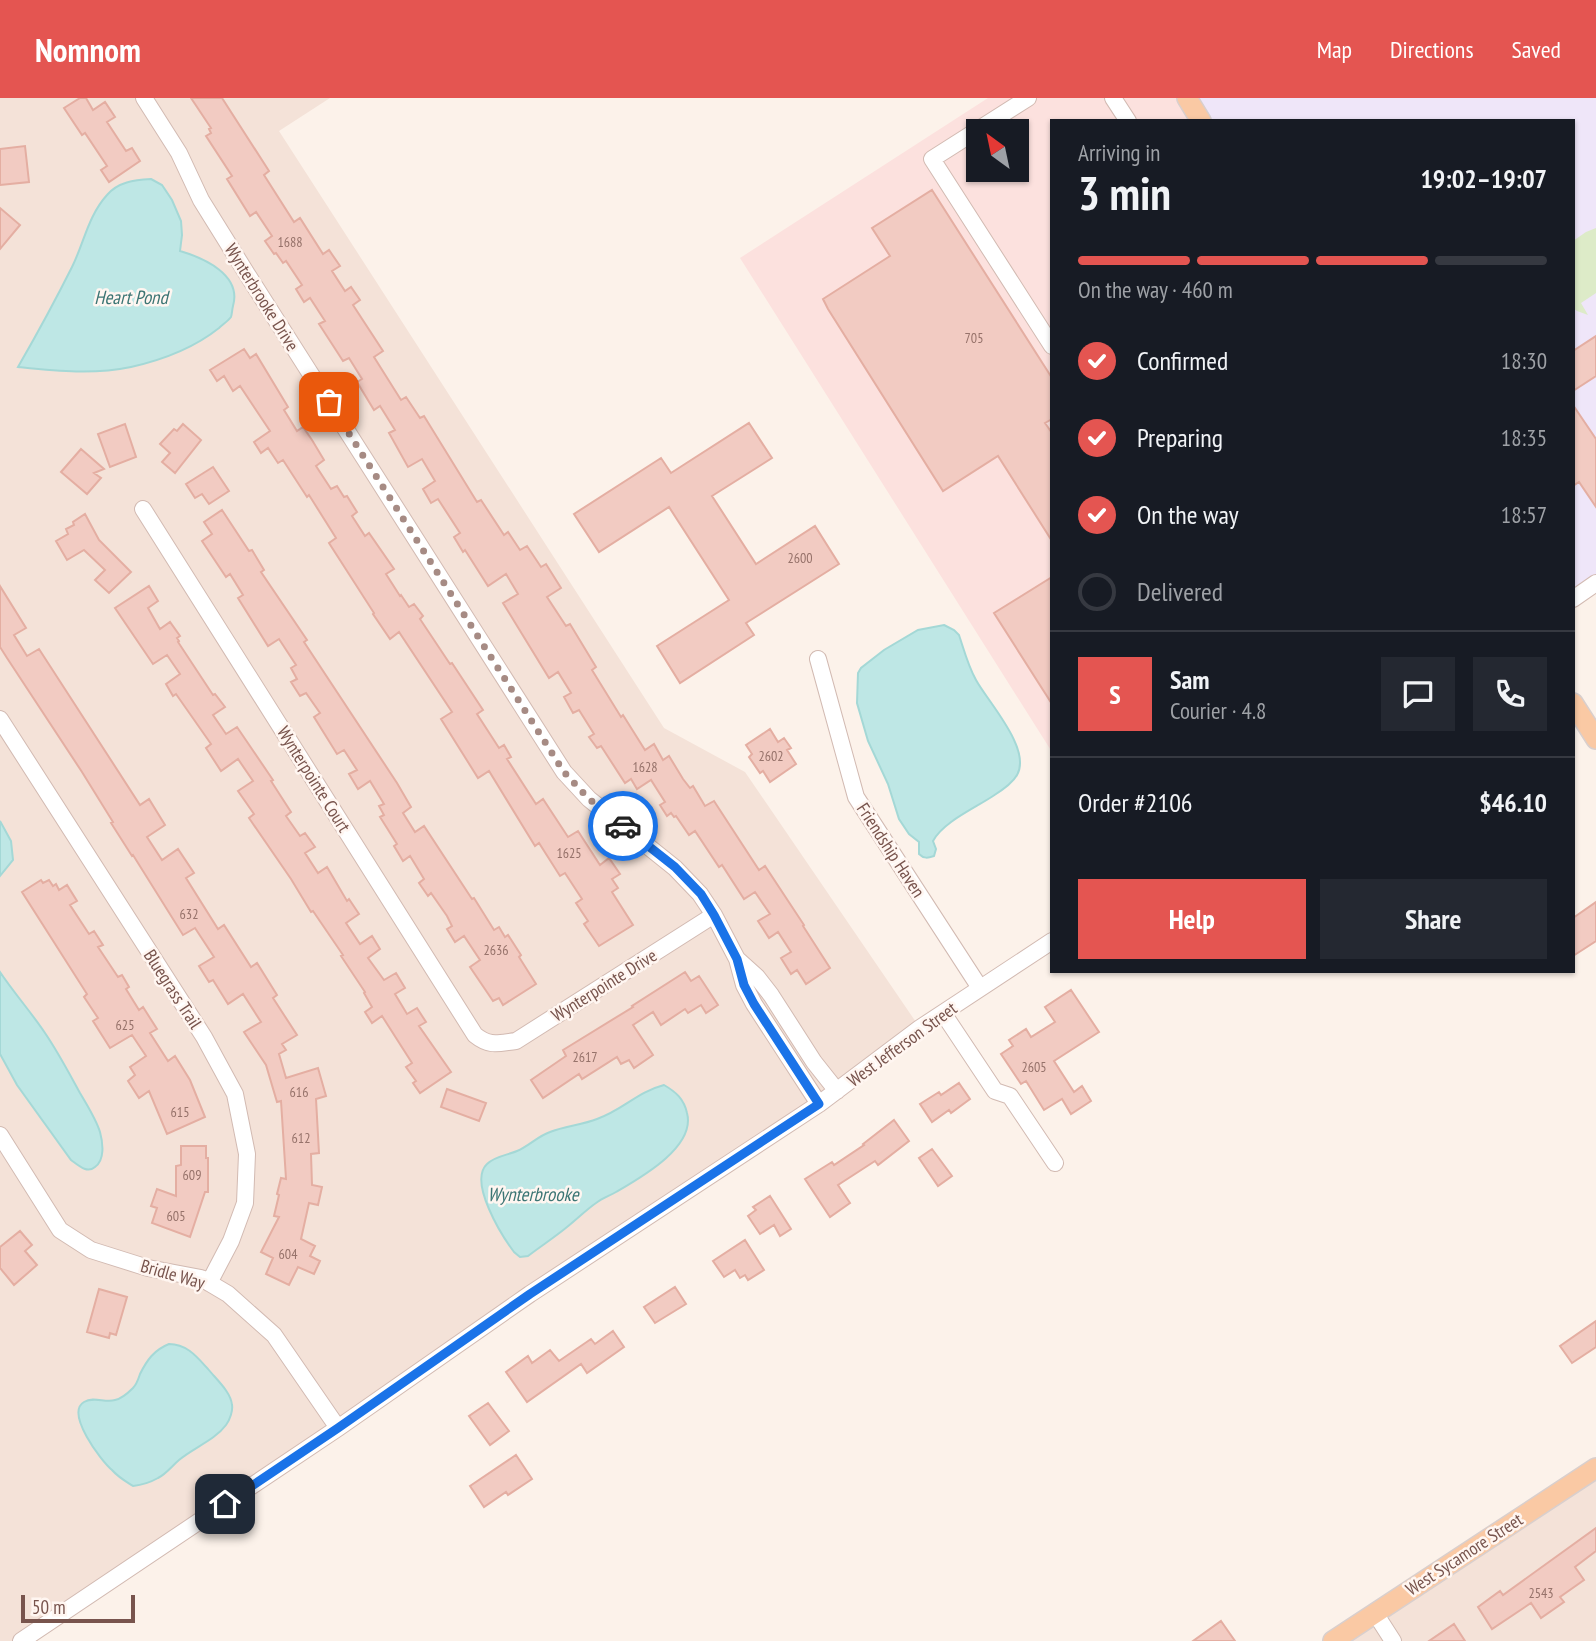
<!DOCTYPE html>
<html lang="en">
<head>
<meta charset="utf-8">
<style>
  :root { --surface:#171b24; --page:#242831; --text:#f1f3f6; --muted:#9ea1a6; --line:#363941; --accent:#e45551 }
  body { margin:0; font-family:"PT Sans Narrow",sans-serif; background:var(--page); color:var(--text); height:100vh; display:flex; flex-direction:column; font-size:26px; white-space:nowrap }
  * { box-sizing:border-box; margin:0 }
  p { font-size:23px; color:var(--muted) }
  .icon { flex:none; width:38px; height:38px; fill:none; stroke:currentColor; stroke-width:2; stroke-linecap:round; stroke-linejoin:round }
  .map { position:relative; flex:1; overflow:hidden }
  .sheet { position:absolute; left:1050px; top:21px; width:525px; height:854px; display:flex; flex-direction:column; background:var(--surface); border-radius:0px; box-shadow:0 2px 5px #0004 }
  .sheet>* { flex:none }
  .needle { width:46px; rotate:327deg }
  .fabs { position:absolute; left:966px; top:21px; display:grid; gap:14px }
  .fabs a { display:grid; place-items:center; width:63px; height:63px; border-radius:0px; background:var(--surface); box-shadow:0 2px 5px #0004; font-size:35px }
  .scale { position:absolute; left:21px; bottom:18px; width:114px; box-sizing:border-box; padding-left:7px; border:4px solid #78544d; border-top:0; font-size:19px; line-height:24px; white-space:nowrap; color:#78544d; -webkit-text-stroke:5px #fff6f1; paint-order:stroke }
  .pin { position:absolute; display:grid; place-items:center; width:60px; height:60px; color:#fff; margin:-30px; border-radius:14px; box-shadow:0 4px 10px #0006 }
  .courier { position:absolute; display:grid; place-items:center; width:70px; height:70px; margin:-35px; border:5px solid #1a73e8; border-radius:50%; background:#fff; color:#222; box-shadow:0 2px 9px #0007 }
  .overview em { font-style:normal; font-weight:700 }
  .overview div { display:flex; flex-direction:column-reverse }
  .overview { display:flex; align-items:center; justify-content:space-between; height:119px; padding:0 28px }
  h1 { font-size:46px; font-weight:700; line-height:52px }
  .bar { display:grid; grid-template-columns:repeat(4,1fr); gap:10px 7px; align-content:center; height:84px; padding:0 28px }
  .bar i { height:9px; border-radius:5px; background:var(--line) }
  .bar .active { background:var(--accent) }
  .bar p { grid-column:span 4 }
  .line { display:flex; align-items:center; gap:18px; padding:0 28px; border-top:2px solid var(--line) }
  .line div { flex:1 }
  .round { display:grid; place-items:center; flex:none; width:74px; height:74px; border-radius:0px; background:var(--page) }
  ol { padding:0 28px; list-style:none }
  li { display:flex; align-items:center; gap:21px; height:77px }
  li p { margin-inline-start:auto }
  li .icon { padding:7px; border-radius:50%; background:var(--accent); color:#fff; stroke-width:4 }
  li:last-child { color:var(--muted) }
  li i { width:38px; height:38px; border:4px solid var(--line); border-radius:50% }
  .primary-button { display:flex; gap:14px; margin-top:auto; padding:14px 28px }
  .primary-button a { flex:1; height:80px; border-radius:0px; background:var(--accent); color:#fff; font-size:28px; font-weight:700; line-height:80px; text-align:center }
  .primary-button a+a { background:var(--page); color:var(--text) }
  header { display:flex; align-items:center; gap:42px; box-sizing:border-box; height:98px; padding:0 35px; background:var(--accent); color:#fff }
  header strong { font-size:33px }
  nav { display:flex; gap:38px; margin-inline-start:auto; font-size:24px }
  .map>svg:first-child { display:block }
  .residential { fill:#f4e2d8 }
  .commercial { fill:#fce1de; fill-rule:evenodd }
  .education { fill:#efe6f9 }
  .green { fill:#ddebc8 }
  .water { fill:#bee7e5; stroke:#a4d8d6; stroke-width:2 }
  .building { fill:#f2cbc2; stroke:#e4aea2; stroke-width:2 }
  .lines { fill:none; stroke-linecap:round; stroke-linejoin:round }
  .minor-casing { stroke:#d2bab2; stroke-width:18 }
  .major-casing { stroke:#d9cfcd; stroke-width:22 }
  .minor { stroke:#fff; stroke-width:16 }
  .major { stroke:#fac9a4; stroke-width:19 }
  .done { stroke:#a68b84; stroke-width:7; stroke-dasharray:0 12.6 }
  .route { stroke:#1a73e8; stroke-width:9 }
  .labels { text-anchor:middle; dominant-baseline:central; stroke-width:5; stroke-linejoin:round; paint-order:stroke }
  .number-label { font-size:14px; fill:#96726a }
  .street-label { font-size:18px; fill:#78544d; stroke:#fff6f1 }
  .water-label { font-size:19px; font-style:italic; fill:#3c7574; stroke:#fff6f1 }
</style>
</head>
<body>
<header>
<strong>Nomnom</strong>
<nav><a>Map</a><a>Directions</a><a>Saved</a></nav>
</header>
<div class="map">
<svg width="1596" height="1543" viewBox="0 0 1596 1543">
  <rect width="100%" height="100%" fill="#fcf2ea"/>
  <path class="residential" d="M0 0H330L279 33 664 630 745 674 920 930 19 1543H0Z
    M1596 1368V1543H1333Z"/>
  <path class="commercial" d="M988 0H1187L1202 23H1052V654L740 160ZM978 33H1017V72H978Z"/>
  <path class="education" d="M1187 0H1596V486L1573 502V23H1202Z"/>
  <path class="green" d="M1596 130V195L1581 205 1588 217 1577 213 1573 210V143L1586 134Z"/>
  <path class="water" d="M151 81 162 87 172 102 181 123 182 137 180 153C204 160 242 177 233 208 232 212 232 216 231 219 228 223 222 227 219 230 194 250 162 262 131 269 93 277 57 273 18 269 37 236 55 203 72 169 84 145 88 118 107 97 118 84 134 82 151 81Z
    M944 527 954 532 959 537C964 552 968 568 976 582 988 604 1032 651 1017 677 1012 686 1001 693 993 698 975 710 943 724 933 743L936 751 934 758C928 760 924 761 919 756V744L909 736 899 721 888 686 868 643 857 605 858 575 861 570 884 552 918 532Z
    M0 723 11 743 13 762 0 778Z
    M0 874C14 895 31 914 45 935 58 954 69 975 80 995 87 1007 96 1021 100 1034 103 1045 105 1062 95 1069 87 1076 78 1067 71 1062L17 987 0 956Z
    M664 987C676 994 684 1001 687 1015 696 1049 640 1080 616 1094 609 1098 602 1100 596 1105 586 1112 577 1121 567 1129 555 1139 541 1148 528 1158L520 1159 514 1154C502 1138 468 1084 487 1066 495 1058 508 1057 517 1053 529 1048 538 1038 550 1034 565 1028 582 1027 597 1021 623 1012 637 994 664 987Z
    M169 1246C187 1246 197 1259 208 1271 216 1281 231 1294 232 1307 233 1312 230 1322 226 1327 215 1342 193 1350 179 1362 172 1368 166 1376 158 1380 151 1384 142 1387 133 1388 125 1383 118 1379 112 1372 101 1363 65 1315 84 1304 94 1298 105 1305 115 1302 121 1301 129 1294 133 1290 137 1286 138 1282 140 1276 147 1262 154 1252 169 1246Z"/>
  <path class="building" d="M80 0H86L93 12 105 4 115 19 107 24 126 53 132 50 140 63 109 84 101 72 107 68 85 35 82 37 64 10Z
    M191 0H222L269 73 264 77 294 124 300 120 323 156 329 152 340 168 332 173 345 193 351 189 360 202 353 207 383 253 374 259 401 302 406 299 420 320 424 318 477 404 481 402 504 437 508 434 520 452 527 448 541 469 546 466 561 490 547 499 566 528 570 526 596 569 592 572 621 619 623 617 645 652 654 646 663 662 669 658 683 681 690 690 693 688 705 708 714 703 759 772 765 768 804 827 803 828 830 870 806 886 797 872 791 876 781 860 791 854 778 834 769 840 758 823 770 816 755 794 744 801 722 767 719 769 695 733 689 737 676 718 674 719 671 715 667 718 660 707 665 704 651 682 637 691 631 681 625 685 601 648 597 650 589 639 594 636 579 612 573 615 564 599 571 595 558 574 549 580 503 505 518 496 506 476 488 488 465 452 463 454 454 439 460 435 438 401 431 405 423 391 435 383 422 361 408 369 389 335 395 332 380 308 374 312 357 284 362 281 349 260 343 263 319 226 325 223 310 200 304 204 296 191 302 187 286 163 283 165 276 155 274 156 265 143 272 138 256 114 250 118 227 81 232 78 206 38 211 35 209 31 211 30Z
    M25 48 29 84 0 87V51Z
    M932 92 1052 280V321L1045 325 1052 335V443L998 358 943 393 828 211 823 201 890 158 872 130Z
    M0 110 20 127 0 151Z
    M1596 238V278L1573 293V253Z
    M244 251 250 260 256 256 288 309 284 312 297 333 303 329 312 342 324 362 316 368 331 391 337 388 344 399 347 398 357 414 352 418 365 438 369 435 394 471 386 476 400 498 401 497 409 509 414 506 423 518 420 521 450 566 452 565 483 612 477 616 499 650 504 647 511 659 507 661 536 706 543 701 568 739 578 733 600 767 609 760 620 776 612 781 618 790 612 794 633 827 599 848 584 826 588 823 576 805 582 801 565 775 560 778 539 745 535 748 489 673 478 680 441 621 452 614 399 534 390 541 373 516 374 515 329 445 336 440 309 397 307 399 283 362 278 365 268 350 261 355 254 344 270 333 240 288 233 293 224 278 217 283 210 272Z
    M1573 307 1596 341V409L1579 384 1573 388Z
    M749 325 772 360 712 398 756 466 815 428 839 466 746 525 754 537 680 585 657 548 729 502 669 409 599 454 574 416 661 360 671 375Z
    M125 326 136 359 110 369 98 336Z
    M183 326 201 342 175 375 162 364 170 355 160 346 174 331 177 333Z
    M81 351 104 371 94 375 101 380 87 396 61 374Z
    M213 369 229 393 209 406 202 396 195 400 186 386Z
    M222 412 249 453 252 452 264 472 261 474 307 542 304 544 397 685 411 709 403 715 415 734 424 728 472 801 474 800 494 832 499 829 505 839 508 837 521 857 519 859 536 886 503 907 499 900 493 903 470 869 480 862 464 838 455 844 447 831 452 828 447 818 431 795 428 798 419 785 424 781 410 758 403 763 394 748 397 746 380 719 384 717 379 708 384 706 370 683 358 691 349 676 357 672 344 652 337 656 314 619 320 615 306 595 300 598 291 584 297 581 291 570 296 567 279 541 268 548 238 500 243 497 230 476 226 479 202 443 212 436 204 424Z
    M85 416 99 442 131 474 109 495 95 482 105 472 84 452 67 462 56 443 68 436 66 431 74 427 73 424Z
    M1052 479V606L994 515Z
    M0 488 26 530 14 537 27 558 39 551 140 707 149 701 165 727 147 739 162 762 178 751 194 775 186 780 218 831 224 827 251 869 257 865 277 897 273 900 297 937 282 946 286 952 279 956 286 980 318 970 326 998 316 1001 319 1055 311 1056 312 1087 322 1089 318 1107 309 1105 301 1141 315 1148 310 1158 320 1163 314 1176 298 1169 289 1187 266 1176 273 1160 261 1154 279 1119 274 1118 279 1097 277 1096 281 1080 286 1081 281 1003 277 1004 266 967 244 934 261 924 243 896 228 906 213 882 209 884 199 868 214 859 195 830 183 837 133 757 132 758 111 725 113 724 82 674 7 560 0 549Z
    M149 488 158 503 148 510 160 531 170 524 180 538 177 540 179 543 178 544 213 597 215 596 225 609 213 617 226 636 237 629 273 682 271 683 291 714 286 718 300 738 305 735 315 749 305 755 318 775 327 769 347 803 349 801 359 816 346 825 360 846 372 838 380 851 368 860 384 882 396 875 405 890 395 896 407 916 417 910 426 924 419 928 451 974 420 995 413 985 416 983 406 969 412 965 382 918 372 925 365 914 372 909 364 895 365 894 341 858 343 857 313 813 311 814 291 781 249 720 254 716 238 693 253 683 238 661 221 673 206 650 211 646 176 596 173 598 166 586 180 576 167 557 153 566 115 510Z
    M770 631 778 644 784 640 791 650 787 652 796 666 770 684 763 673 760 675 749 659 752 656 746 647Z
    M41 782 43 785 49 782 53 788 56 786 59 792 67 787 77 803 70 807 89 836 94 833 103 847 98 849 118 879 122 877 129 889 126 891 139 912 143 909 157 931 150 935 168 963 175 958 190 982 205 1019 167 1036 149 993 139 1000 128 983 135 977 130 969 146 958 132 937 110 950 93 923 98 920 84 899 87 896 22 794Z
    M1596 804V843L1573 858V820Z
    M685 874 691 883 699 878 718 907 706 915 701 907 688 915 685 911 661 927 653 914 633 927 653 957 634 970 629 962 621 966 617 959 582 981 579 976 543 1000 531 982 566 958 563 952 633 909 632 908Z
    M1071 892 1099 934 1054 963 1074 994 1082 988 1091 1003 1071 1016 1062 1001 1044 1012 1026 983 1021 986 1001 956 1013 948 1009 942 1026 931 1031 939 1055 924 1045 909Z
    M959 985 970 1001 951 1015 949 1012 932 1024 920 1006 939 994 941 997Z
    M447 991 486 1005 479 1023 441 1009Z
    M894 1022 909 1043 878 1067 875 1063 838 1087 850 1105 830 1119 805 1081 832 1064 834 1067 864 1047 863 1046Z
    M181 1048H206V1060H208V1094H205L190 1139 152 1125 157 1110 151 1108 157 1091 176 1098V1068L181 1067Z
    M932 1051 952 1078 938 1088 919 1060Z
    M770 1098 791 1131 780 1138 774 1127 760 1136 748 1118 756 1112 753 1109Z
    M20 1133 32 1147 25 1153 37 1167 14 1187 0 1170V1149Z
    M745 1142 764 1172 748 1182 745 1177 740 1180 735 1172 724 1179 713 1163Z
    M675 1189 686 1206 655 1225 644 1209Z
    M99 1191 127 1199 116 1237 110 1235 109 1240 87 1234Z
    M1596 1223V1249L1572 1265 1560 1248Z
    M613 1233 624 1249 587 1275 581 1266 527 1304 506 1274 528 1258 532 1265 550 1252 559 1263 591 1241 595 1246Z
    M488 1305 509 1333 490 1347 469 1318Z
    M516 1357 532 1381 508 1397 506 1394 484 1409 470 1388Z
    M1596 1430V1453L1575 1469 1584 1482 1560 1499 1564 1504 1541 1520 1531 1505 1492 1531 1478 1509 1500 1493 1503 1497Z
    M1221 1523 1235 1543H1193Z
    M1454 1526 1465 1543H1429Z"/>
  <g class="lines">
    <g class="minor-casing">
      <path id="minor" d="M144 0 179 55 201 102 247 176 564 674 589 701 675 770 700 796 714 817 737 861 757 879 771 897 814 964 837 993
        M1028 0 932 61 1052 248
        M1113 0 1128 23
        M143 411 475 937C490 949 498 945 516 943L714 817
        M1573 501 1596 485
        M818 561 856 699 980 890
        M0 621 204 939 235 996 247 1056 245 1105 231 1143 209 1185
        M737 861 744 887 754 906 819 1006
        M943 915 995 993 1010 998 1012 1001 1055 1065
        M0 1037 60 1132 91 1152 148 1170 201 1180 228 1196 274 1237 338 1330
        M1375 1515 1393 1543
        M21 1543 338 1330 530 1196 819 1006 920 930 1052 843"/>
    </g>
    <g class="major-casing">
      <path id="major" d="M1187 0 1201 23
        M1573 605 1596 641
        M1333 1543 1596 1370"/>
    </g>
    <use href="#minor" class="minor"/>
    <use href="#major" class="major"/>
  </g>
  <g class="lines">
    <path class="done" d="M329 304 564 674 589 701 623 728"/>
    <path class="route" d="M225 1406 338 1330 530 1196 819 1006 754 906 744 887 737 861 714 817 701 796 675 769 623 728"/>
  </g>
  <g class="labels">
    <g class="number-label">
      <text x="290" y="144">1688</text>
      <text x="974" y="240">705</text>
      <text x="800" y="460">2600</text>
      <text x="771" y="658">2602</text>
      <text x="645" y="669">1628</text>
      <text x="569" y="755">1625</text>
      <text x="189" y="816">632</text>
      <text x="496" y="852">2636</text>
      <text x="125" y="927">625</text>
      <text x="585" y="959">2617</text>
      <text x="1034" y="969">2605</text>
      <text x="299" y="994">616</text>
      <text x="180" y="1014">615</text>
      <text x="301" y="1040">612</text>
      <text x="192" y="1077">609</text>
      <text x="176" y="1118">605</text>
      <text x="288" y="1156">604</text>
      <text x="1541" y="1495">2543</text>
    </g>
    <g class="street-label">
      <text transform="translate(262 199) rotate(58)">Wynterbrooke Drive</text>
      <text transform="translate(314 681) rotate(58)">Wynterpointe Court</text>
      <text transform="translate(891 752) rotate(57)">Friendship Haven</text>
      <text transform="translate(604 887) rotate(-32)">Wynterpointe Drive</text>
      <text transform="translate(173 891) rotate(57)">Bluegrass Trail</text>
      <text transform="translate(902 946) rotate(-36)">West Jefferson Street</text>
      <text transform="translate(173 1176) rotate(16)">Bridle Way</text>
      <text transform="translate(1464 1456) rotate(-33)">West Sycamore Street</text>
    </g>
    <g class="water-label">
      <text x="131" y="199">Heart Pond</text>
      <text x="533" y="1096">Wynterbrooke</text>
    </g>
  </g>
</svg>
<div class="fabs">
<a><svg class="needle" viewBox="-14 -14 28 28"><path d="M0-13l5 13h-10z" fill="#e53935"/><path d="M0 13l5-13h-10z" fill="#9ea1a6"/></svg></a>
</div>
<div class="scale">50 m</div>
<div class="pin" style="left:329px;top:304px;background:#ea580c"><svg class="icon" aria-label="bag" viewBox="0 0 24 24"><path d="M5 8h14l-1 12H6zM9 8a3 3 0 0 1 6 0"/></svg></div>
<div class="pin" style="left:225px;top:1406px;background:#1f2937"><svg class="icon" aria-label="home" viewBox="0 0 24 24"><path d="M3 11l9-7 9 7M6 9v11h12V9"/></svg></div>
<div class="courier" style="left:623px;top:728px"><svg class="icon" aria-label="car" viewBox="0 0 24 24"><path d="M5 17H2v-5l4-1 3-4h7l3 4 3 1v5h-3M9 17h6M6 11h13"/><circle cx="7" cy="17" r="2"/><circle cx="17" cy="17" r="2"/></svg></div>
<section class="sheet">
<div class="overview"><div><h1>3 min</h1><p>Arriving in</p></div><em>19:02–19:07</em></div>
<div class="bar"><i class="active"></i><i class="active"></i><i class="active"></i><i></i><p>On the way · 460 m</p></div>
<ol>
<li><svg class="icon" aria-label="check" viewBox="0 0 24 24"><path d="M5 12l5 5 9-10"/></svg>Confirmed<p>18:30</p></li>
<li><svg class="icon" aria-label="check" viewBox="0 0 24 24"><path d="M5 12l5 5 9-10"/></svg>Preparing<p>18:35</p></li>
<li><svg class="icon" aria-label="check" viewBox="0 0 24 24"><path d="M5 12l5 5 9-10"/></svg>On the way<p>18:57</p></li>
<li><i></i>Delivered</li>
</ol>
<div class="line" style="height:126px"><b class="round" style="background:var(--accent);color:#fff">S</b><div><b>Sam</b><p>Courier · 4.8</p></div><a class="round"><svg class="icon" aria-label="chat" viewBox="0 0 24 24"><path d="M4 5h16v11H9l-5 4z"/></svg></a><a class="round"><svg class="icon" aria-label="phone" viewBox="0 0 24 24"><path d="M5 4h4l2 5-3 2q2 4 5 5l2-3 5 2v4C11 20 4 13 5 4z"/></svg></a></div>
<div class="line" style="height:91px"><div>Order #2106</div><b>$46.10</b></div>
<div class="primary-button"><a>Help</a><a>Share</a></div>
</section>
</div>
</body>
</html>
